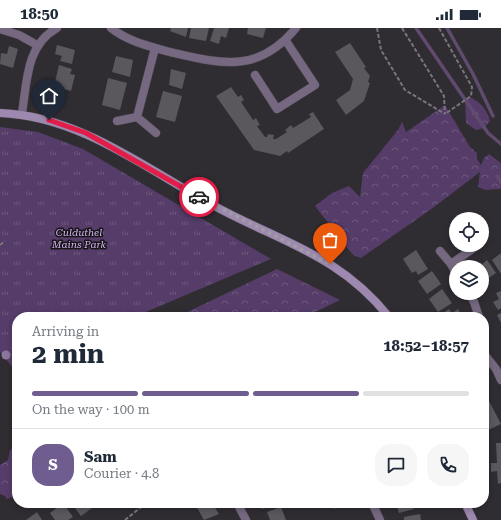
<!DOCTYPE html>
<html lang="en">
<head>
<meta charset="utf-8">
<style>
  :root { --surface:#fff; --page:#f6f6f7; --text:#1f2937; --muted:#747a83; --line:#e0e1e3; --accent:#705d90 }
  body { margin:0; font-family:"Roboto Serif",serif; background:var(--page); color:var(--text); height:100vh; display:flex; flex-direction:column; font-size:15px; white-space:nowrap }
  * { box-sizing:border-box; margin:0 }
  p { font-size:13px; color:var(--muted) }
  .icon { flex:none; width:22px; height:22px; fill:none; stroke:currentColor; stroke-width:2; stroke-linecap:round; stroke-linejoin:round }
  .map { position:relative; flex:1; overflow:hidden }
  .drawer { position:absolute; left:12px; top:284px; width:477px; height:196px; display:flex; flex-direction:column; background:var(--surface); border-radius:16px; box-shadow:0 2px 6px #0003 }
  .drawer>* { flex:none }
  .controls { position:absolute; left:449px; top:184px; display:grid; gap:8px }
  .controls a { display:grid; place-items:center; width:40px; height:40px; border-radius:50%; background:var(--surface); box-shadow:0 2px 6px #0003; font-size:20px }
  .pin { position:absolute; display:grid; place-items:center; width:34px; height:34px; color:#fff; margin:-41px -17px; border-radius:50% 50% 50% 0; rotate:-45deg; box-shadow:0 0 4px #0007 }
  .pin .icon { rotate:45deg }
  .courier { position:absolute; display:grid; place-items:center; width:40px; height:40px; margin:-20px; border:3px solid #e11d48; border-radius:50%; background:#fff; color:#222; box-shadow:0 1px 5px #0007 }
  .head em { font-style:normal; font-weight:700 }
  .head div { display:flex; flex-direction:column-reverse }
  .head { display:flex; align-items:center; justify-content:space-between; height:68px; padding:0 20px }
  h1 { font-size:26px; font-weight:700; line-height:30px }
  .bar { display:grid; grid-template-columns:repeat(4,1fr); gap:6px 4px; align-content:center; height:48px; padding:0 20px }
  .bar i { height:5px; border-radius:3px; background:var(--line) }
  .bar .on { background:var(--accent) }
  .bar p { grid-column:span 4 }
  .line { display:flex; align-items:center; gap:10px; padding:0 20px; border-top:1px solid var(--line) }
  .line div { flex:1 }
  .round { display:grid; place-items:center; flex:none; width:42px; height:42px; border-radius:16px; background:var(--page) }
  .status { display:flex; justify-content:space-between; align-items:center; height:28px; padding:0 20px; background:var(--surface); direction:ltr }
  .status svg { height:11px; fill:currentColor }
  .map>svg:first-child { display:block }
  .forest { fill:url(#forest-crowns) }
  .park { fill:url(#park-tufts) }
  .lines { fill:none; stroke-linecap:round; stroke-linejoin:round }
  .stream { stroke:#604b6e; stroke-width:3.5 }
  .building { fill:#5a575d }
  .street-casing { stroke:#4b484e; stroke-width:9 }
  .secondary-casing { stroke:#4b484e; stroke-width:9 }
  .path { stroke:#78767b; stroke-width:2; stroke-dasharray:4 2; stroke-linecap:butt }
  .street { stroke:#756880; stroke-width:8 }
  .secondary { stroke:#9d88af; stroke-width:8 }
  .tree { fill:#8c779d }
  .done { stroke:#a19ea3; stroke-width:4; stroke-dasharray:0 7.2 }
  .route { stroke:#e11d48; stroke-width:5 }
  .labels { text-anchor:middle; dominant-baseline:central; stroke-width:3; stroke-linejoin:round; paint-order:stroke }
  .park-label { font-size:10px; font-style:italic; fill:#d8b5f5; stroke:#171518 }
</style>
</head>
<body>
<div class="status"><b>18:50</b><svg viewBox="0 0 49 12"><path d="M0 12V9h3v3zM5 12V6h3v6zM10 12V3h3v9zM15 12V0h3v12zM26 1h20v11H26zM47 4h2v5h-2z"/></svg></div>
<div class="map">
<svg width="501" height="492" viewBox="0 0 501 492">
  <defs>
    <pattern id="forest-crowns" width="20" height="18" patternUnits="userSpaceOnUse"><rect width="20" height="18" fill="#553c69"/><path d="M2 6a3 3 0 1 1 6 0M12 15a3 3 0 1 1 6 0" fill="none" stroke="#6d587e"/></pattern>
    <pattern id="park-tufts" width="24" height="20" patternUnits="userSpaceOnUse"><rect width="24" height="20" fill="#553c69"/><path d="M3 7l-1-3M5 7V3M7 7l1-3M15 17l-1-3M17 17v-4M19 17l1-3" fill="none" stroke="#6d587e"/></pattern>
  </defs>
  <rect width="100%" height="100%" fill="#2f2c32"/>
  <path class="forest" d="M470 69C481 75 487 81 490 93L484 100 476 102 466 95 465 71Z
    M445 77 470 119 477 125V131L481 137 484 130 489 126 501 135V164V161L485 162 478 159 480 144 430 182 361 230 353 227 315 178 332 165 349 158 360 169 363 145 398 102 402 94 406 104Z
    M277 241 340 272 305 289H177Z
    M17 417V467L7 471 5 468 0 466V437L8 432 10 422Z"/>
  <path class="park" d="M0 99 38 104 83 121 271 231 134 289H17V345L0 324Z"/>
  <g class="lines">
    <path class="stream" d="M416 0 488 105 501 116
      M447 0 473 46 493 88
      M497 148 501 154"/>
  </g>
  <path class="building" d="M171 0H188L186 9 170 3Z
    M191 0H209L206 13 189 10Z
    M214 0H229L226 10 221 8 219 16 210 13Z
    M248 0H266L263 10 247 6Z
    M350 15 366 39 364 40 370 48 368 54 370 55 364 73 346 87 336 72 350 62 353 51 335 24Z
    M57 17 75 22 72 36 60 33 62 28 55 26Z
    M9 18 18 21 13 40 0 36 1 25 7 26Z
    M116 28 133 32 130 49 112 44Z
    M59 37 72 41 70 46 75 47 71 63 54 58Z
    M171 41 186 45 182 61 169 57Z
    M108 50 127 55 120 82 102 77Z
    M231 59 238 69 241 67 244 72 241 74 253 92 256 90 260 97 257 98 265 109H267L268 106 274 107 273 111H276L287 104 285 102 291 97 293 100 311 89 309 86 313 84 324 101 288 125 287 123 280 128 254 122 216 68Z
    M163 63 182 68 175 94 156 89Z
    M416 222 428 241 418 247 416 243 412 245 403 231Z
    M501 225V246L492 232Z
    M487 232 496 245 482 255V239H479Z
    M432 243 441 256 427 266 418 253Z
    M442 261 452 275 438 284 429 271Z
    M501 263V280L498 282 493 274 499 271 496 265Z
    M449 281 452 285 458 281 463 289H441L440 287Z
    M501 285V295L497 287Z
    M487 369 501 396 484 404V371Z
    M496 415H501V455L498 456 497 443 491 444V435H497Z
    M63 475 73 489 68 492H55L50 485Z
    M74 475H92L95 478 81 488 72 476Z
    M198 475H212L219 486 204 492 196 478Z
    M260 475H273L274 477 262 481Z
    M331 475H347L334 481Z
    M396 475H412L414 481 399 485Z
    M281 479 286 492H270L267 484Z
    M37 484 42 492H26Z
    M420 486 421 492H404V489Z"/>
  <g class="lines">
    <g class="street-casing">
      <path id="street" d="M111 0C129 14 149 18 170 24 222 36 258 46 296 0
        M0 1 19 7 37 17
        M255 47 277 81 315 57 286 13
        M22 85C27 54 26 17 57 0
        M137 89 155 20
        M117 93 137 89 156 105
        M440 223 451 236
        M456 245 451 236 478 217
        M469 265 474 274 479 289
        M484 326 496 341 501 352
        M237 475 246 492
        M372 475 380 492"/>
    </g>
    <g class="secondary-casing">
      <path id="secondary" d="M0 85C83 88 151 145 222 182 287 216 341 229 389 289
        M465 475 473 492"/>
    </g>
    <path class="path" d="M377 0 381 22 405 62 445 86
      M402 0 444 68 445 86
      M439 0 472 59 471 68 445 86
      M0 217 5 213
      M125 492 146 475"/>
    <use href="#street" class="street"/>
    <use href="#secondary" class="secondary"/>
  </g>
  <circle class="tree" cx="6" cy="327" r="4.5"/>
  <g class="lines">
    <path class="done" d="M199 169 330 236"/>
    <path class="route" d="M49 92 86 105 199 169"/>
  </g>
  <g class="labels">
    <g class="park-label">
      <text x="79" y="204">Culduthel<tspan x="79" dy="12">Mains Park</tspan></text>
    </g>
  </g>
</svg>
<div class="controls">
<a><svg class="icon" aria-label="locate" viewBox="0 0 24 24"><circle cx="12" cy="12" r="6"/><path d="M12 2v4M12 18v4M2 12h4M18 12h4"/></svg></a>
<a><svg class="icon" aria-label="layers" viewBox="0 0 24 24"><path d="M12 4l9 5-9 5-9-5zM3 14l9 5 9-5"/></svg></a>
</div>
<div class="pin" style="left:330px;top:236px;background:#ea580c"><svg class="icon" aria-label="bag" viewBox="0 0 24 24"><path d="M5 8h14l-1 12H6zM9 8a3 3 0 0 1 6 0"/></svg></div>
<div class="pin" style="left:49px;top:92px;background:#1f2937"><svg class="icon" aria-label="home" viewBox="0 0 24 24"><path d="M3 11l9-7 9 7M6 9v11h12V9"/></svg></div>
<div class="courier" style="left:199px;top:169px"><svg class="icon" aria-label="car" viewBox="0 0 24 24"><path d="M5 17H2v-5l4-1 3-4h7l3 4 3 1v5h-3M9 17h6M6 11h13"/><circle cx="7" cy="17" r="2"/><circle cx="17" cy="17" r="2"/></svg></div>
<section class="drawer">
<div class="head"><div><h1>2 min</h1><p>Arriving in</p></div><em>18:52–18:57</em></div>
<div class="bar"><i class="on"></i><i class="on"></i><i class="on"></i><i></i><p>On the way · 100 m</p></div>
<div class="line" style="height:72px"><b class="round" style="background:var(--accent);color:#fff">S</b><div><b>Sam</b><p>Courier · 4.8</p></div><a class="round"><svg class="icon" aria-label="chat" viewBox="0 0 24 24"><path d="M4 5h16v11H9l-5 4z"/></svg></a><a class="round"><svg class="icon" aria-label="phone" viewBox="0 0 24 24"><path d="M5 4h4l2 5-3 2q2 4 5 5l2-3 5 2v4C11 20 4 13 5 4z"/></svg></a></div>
</section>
</div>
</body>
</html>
